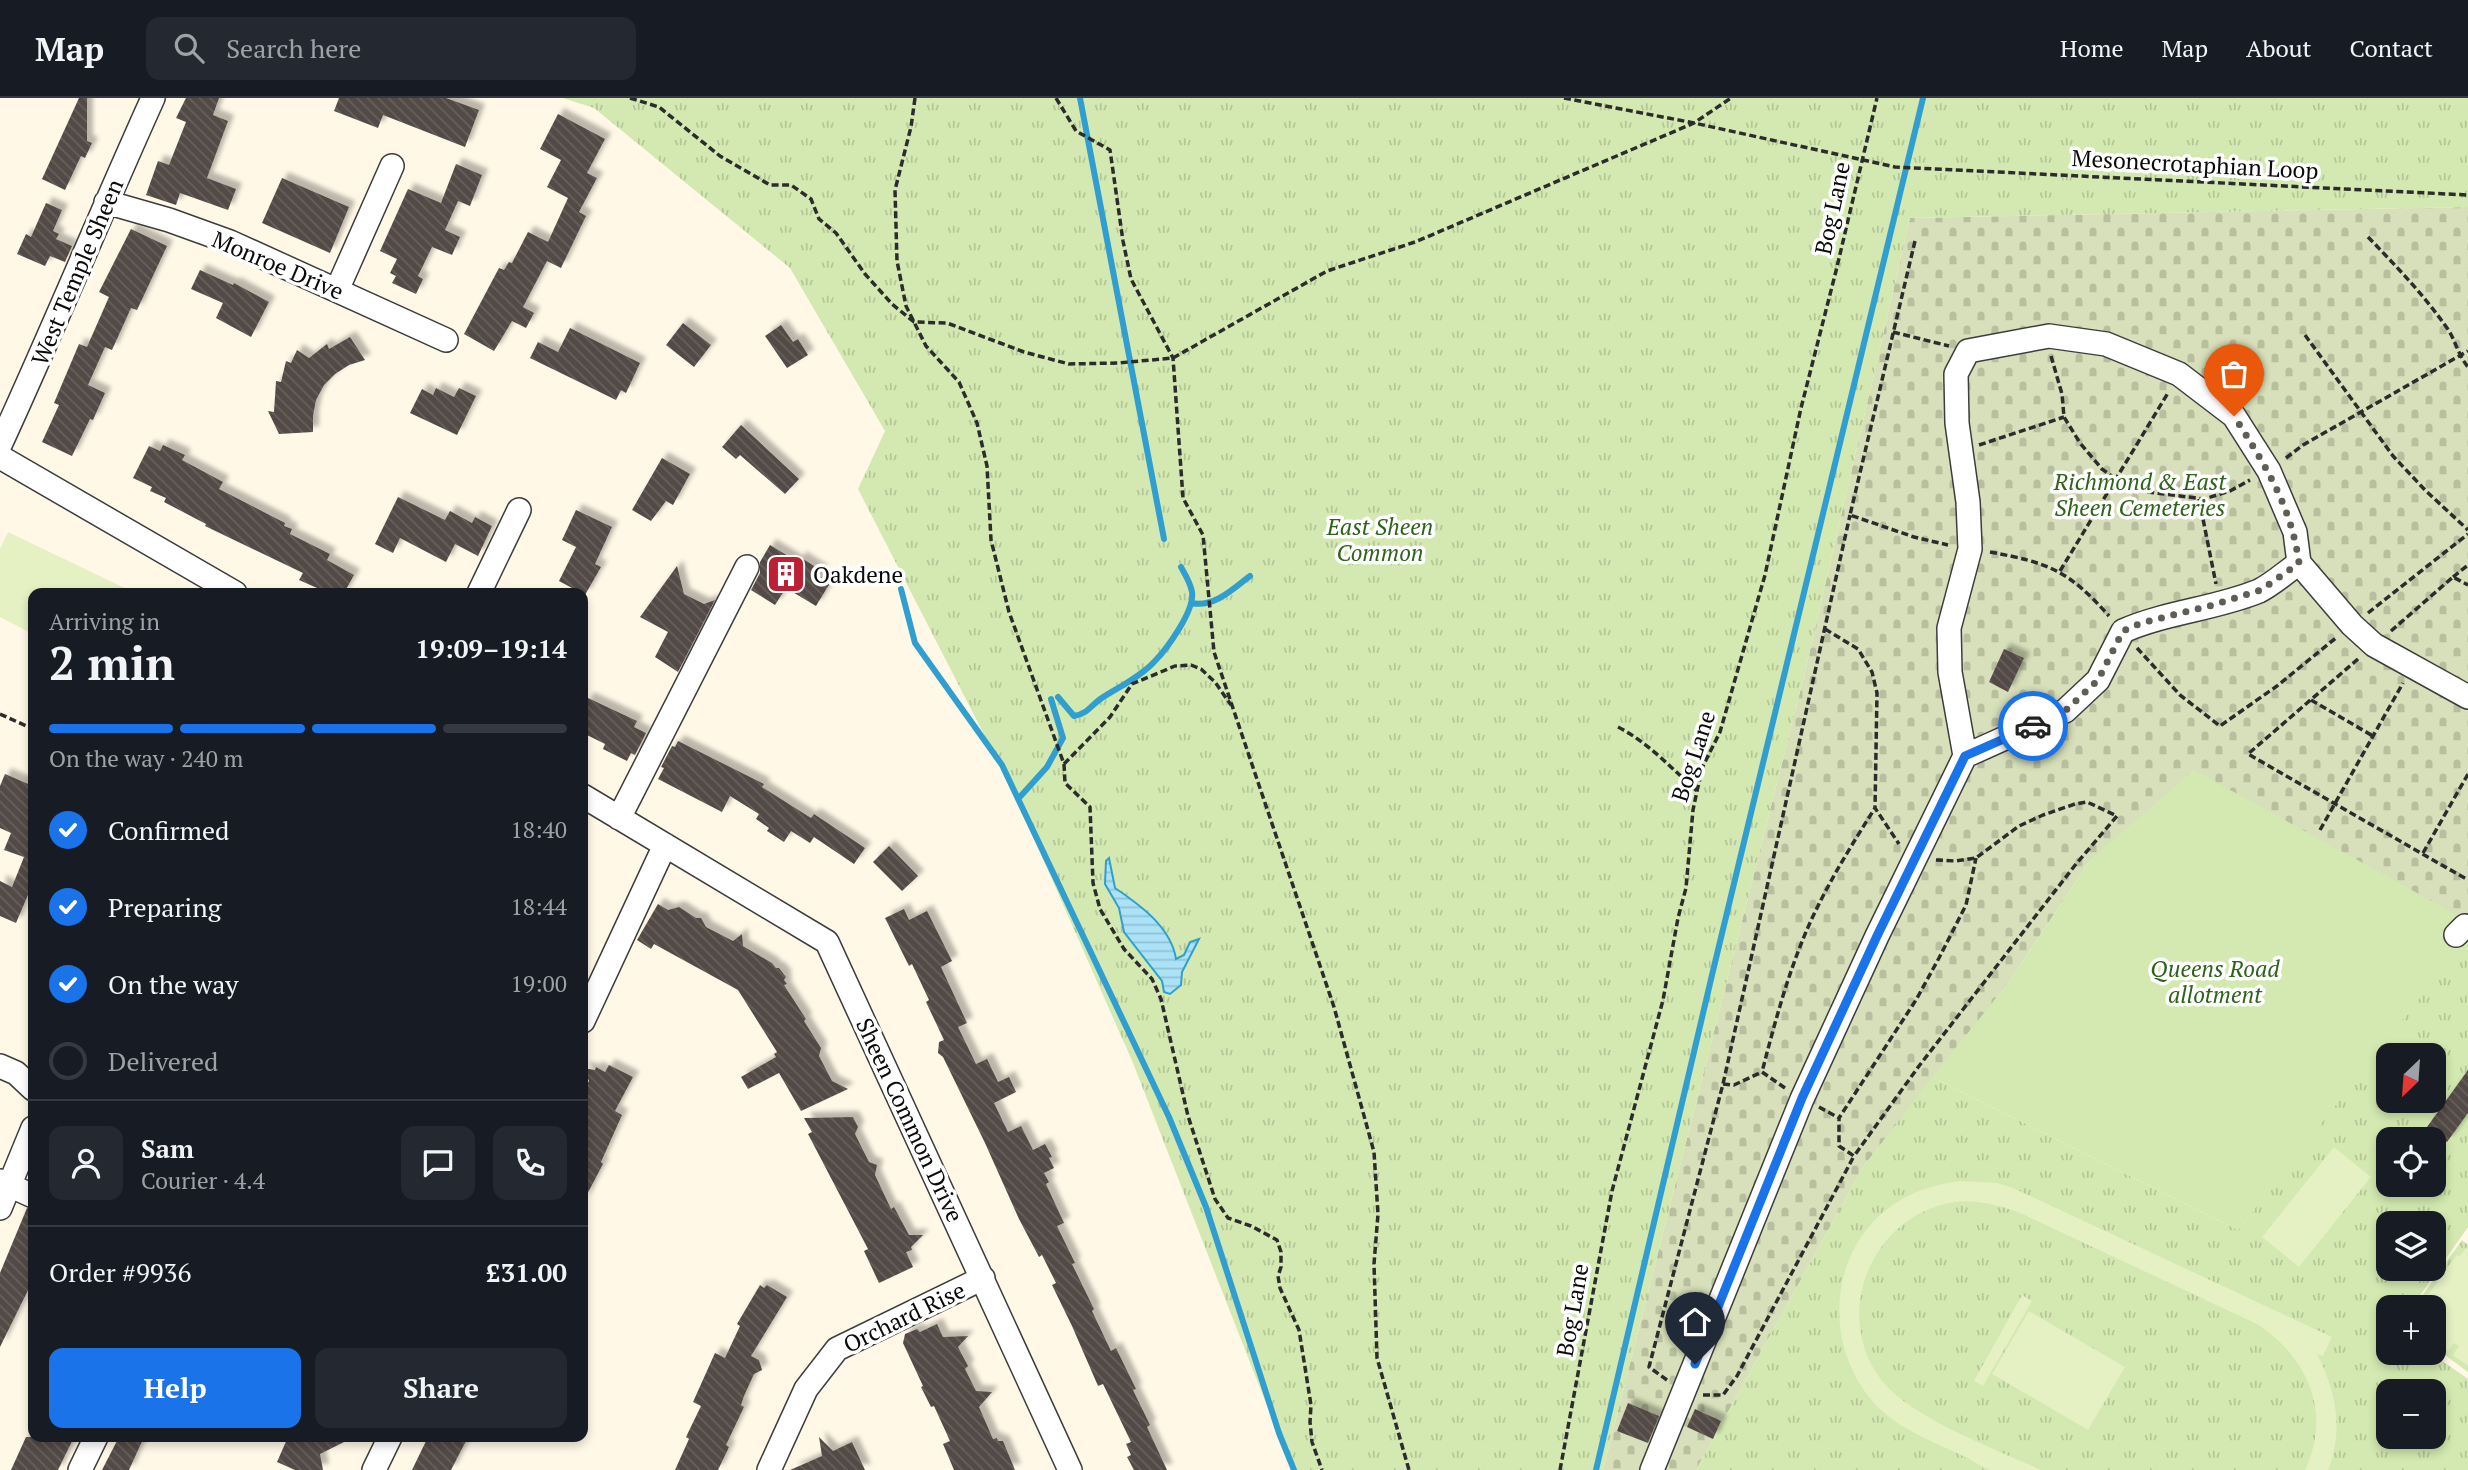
<!DOCTYPE html>
<html lang="en">
<head>
<meta charset="utf-8">
<style>
  :root { --surface:#171b24; --page:#242831; --text:#f1f3f6; --muted:#9ea1a6; --line:#363941; --accent:#1a73e8 }
  body { margin:0; font-family:"PT Serif",serif; background:var(--page); color:var(--text); height:100vh; display:flex; flex-direction:column; font-size:26px; white-space:nowrap }
  * { box-sizing:border-box; margin:0 }
  p { font-size:23px; color:var(--muted) }
  .icon { flex:none; width:38px; height:38px; fill:none; stroke:currentColor; stroke-width:2; stroke-linecap:round; stroke-linejoin:round }
  .map { position:relative; flex:1; overflow:hidden }
  .side { position:absolute; left:28px; top:490px; width:560px; height:854px; display:flex; flex-direction:column; background:var(--surface); border-radius:14px; box-shadow:0 4px 10px #0003 }
  .side>* { flex:none }
  .needle { width:46px; rotate:205deg }
  .fabs { position:absolute; left:2376px; top:945px; display:grid; gap:14px }
  .fabs a { display:grid; place-items:center; width:70px; height:70px; border-radius:14px; background:var(--surface); box-shadow:0 4px 10px #0003; font-size:35px }
  .pin { position:absolute; display:grid; place-items:center; width:60px; height:60px; color:#fff; margin:-72px -30px; border-radius:50% 50% 50% 0; rotate:-45deg; box-shadow:0 0 7px #0007 }
  .pin .icon { rotate:45deg }
  .courier { position:absolute; display:grid; place-items:center; width:70px; height:70px; margin:-35px; border:5px solid #1a73e8; border-radius:50%; background:#fff; color:#222; box-shadow:0 2px 9px #0007 }
  .headline em { font-style:normal; font-weight:700 }
  .headline div { display:flex; flex-direction:column-reverse }
  .headline { display:flex; align-items:center; justify-content:space-between; height:119px; padding:0 21px }
  h1 { font-size:46px; font-weight:700; line-height:52px }
  .bar { display:grid; grid-template-columns:repeat(4,1fr); gap:10px 7px; align-content:center; height:84px; padding:0 21px }
  .bar i { height:9px; border-radius:5px; background:var(--line) }
  .bar .active { background:var(--accent) }
  .bar p { grid-column:span 4 }
  .line { display:flex; align-items:center; gap:18px; padding:0 21px; border-top:2px solid var(--line) }
  .line div { flex:1 }
  .round { display:grid; place-items:center; flex:none; width:74px; height:74px; border-radius:14px; background:var(--page) }
  ol { padding:0 21px; list-style:none }
  li { display:flex; align-items:center; gap:21px; height:77px }
  li p { margin-inline-start:auto }
  li .icon { padding:7px; border-radius:50%; background:var(--accent); color:#fff; stroke-width:4 }
  li:last-child { color:var(--muted) }
  li i { width:38px; height:38px; border:4px solid var(--line); border-radius:50% }
  .button { display:flex; gap:14px; margin-top:auto; padding:14px 21px }
  .button a { flex:1; height:80px; border-radius:14px; background:var(--accent); color:#fff; font-size:28px; font-weight:700; line-height:80px; text-align:center }
  .button a+a { background:var(--page); color:var(--text) }
  header { display:flex; align-items:center; gap:42px; box-sizing:border-box; height:98px; padding:0 35px; background:var(--surface); border-bottom:2px solid var(--line) }
  header strong { font-size:33px }
  nav { display:flex; gap:38px; margin-inline-start:auto; font-size:24px }
  .search { width:490px; height:63px; background:var(--page); display:flex; align-items:center; gap:18px; box-sizing:border-box; padding:0 24px; border-radius:14px; color:var(--muted); font-size:26px }
  .map>svg:first-child { display:block }
  .cemetery { fill:url(#cemetery-stones) }
  .park { fill:url(#park-tufts); fill-rule:evenodd }
  .garden { fill:#d3e9b1 }
  .pitch { fill:#e5f0c3 }
  .water { fill:url(#water-rules); stroke:#309fd0; stroke-width:2 }
  .lines { fill:none; stroke-linecap:round; stroke-linejoin:round }
  .stream { stroke:#309fd0; stroke-width:6 }
  .building { fill:url(#building-back-hatch); filter:url(#shadow) }
  .minor-casing { stroke:#3d3d3d; stroke-width:26 }
  .path { stroke:#2c2c2c; stroke-width:3.5; stroke-dasharray:7 3.5; stroke-linecap:butt }
  .minor { stroke:#fff; stroke-width:23 }
  .done { stroke:#605d57; stroke-width:7; stroke-dasharray:0 12.6 }
  .route { stroke:#1a73e8; stroke-width:9 }
  .labels { text-anchor:middle; dominant-baseline:central; stroke-width:7; stroke-linejoin:round; paint-order:stroke }
  .street-label { font-size:23px; fill:#0a0a0a; stroke:#fff }
  .park-label { font-size:23px; font-style:italic; fill:#2f621a; stroke:#fff }
  .poi-label { font-size:23px; fill:#0a0a0a; stroke:#fff; text-anchor:start }
</style>
</head>
<body>
<header>
<strong>Map</strong>
<div class="search"><svg class="icon" aria-label="search" viewBox="0 0 24 24"><circle cx="10" cy="10" r="6"/><path d="M15 15l6 6"/></svg>Search here</div>
<nav><a>Home</a><a>Map</a><a>About</a><a>Contact</a></nav>
</header>
<div class="map">
<svg width="2468" height="1372" viewBox="0 0 2468 1372">
  <defs>
    <pattern id="cemetery-stones" width="16" height="16" patternUnits="userSpaceOnUse" patternTransform="scale(1.75)"><rect width="16" height="16" fill="#d7e0ba"/><path d="M2 7V4a2 2 0 0 1 4 0v3zM10 15v-3a2 2 0 0 1 4 0v3z" fill="#b7bf9f"/></pattern>
    <pattern id="park-tufts" width="24" height="20" patternUnits="userSpaceOnUse" patternTransform="scale(1.75)"><rect width="24" height="20" fill="#d3e9b1"/><path d="M3 7l-1-3M5 7V3M7 7l1-3M15 17l-1-3M17 17v-4M19 17l1-3" fill="none" stroke="#b4c697"/></pattern>
    <pattern id="water-rules" width="6" height="5" patternUnits="userSpaceOnUse" patternTransform="scale(1.75)"><rect width="6" height="5" fill="#abe2f8"/><path d="M0 2.5h6" fill="none" stroke="#92c1d3"/></pattern>
    <pattern id="building-back-hatch" width="6" height="6" patternUnits="userSpaceOnUse" patternTransform="scale(1.75)"><rect width="6" height="6" fill="#534a46"/><path d="M-1 5l2 2M0 0l6 6M5-1l2 2" fill="none" stroke="#67605c"/></pattern>
    <filter id="shadow"><feDropShadow dx="6" dy="-6" stdDeviation="2" flood-color="#0004"/></filter>
  </defs>
  <rect width="100%" height="100%" fill="#fff8e7"/>
  <path class="cemetery" d="M2468 109V823L2091 761 2006 888 1863 1069 1696 1372H1603L1804 578 1910 120Z"/>
  <path class="park" d="M563 0H2468V109L1910 120 1804 578 1603 1372H1292L1133 965 1012 691 858 391 885 333 790 170 594 10Z
    M2468 841V1129L2412 1209H2389V1255H2431L2468 1281V1372H1696L1863 1069 1932 979 2238 1132 2451 857ZM2389 957H2434V1003H2389ZM2389 1041H2434V1087H2389ZM2389 1125H2434V1171H2389ZM2389 1293H2434V1339H2389Z
    M2462 1142 2468 1147V1274L2434 1249V1209H2414Z"/>
  <path class="garden" d="M2194 672 2468 823 2462 846 2238 1132 1932 979 2006 888 2091 761Z"/>
  <path class="pitch" d="M8 434 135 495H33V536L0 519V451Z
    M2334 1049 2371 1079 2299 1169 2262 1139Z
    M1960 1083 1997 1085 2013 1090 2332 1239 2323 1258 2317 1256C2336 1292 2344 1333 2328 1372H2305C2332 1314 2308 1261 2259 1227L2018 1114C1998 1107 1976 1101 1955 1104 1874 1116 1831 1213 1880 1280 1908 1319 1996 1351 2041 1372 2026 1372 2007 1372 1992 1372 1983 1370 1972 1362 1963 1358 1930 1342 1892 1329 1869 1299 1821 1239 1831 1144 1899 1103 1918 1091 1939 1086 1960 1083Z
    M2466 1150 2468 1151V1268L2453 1257 2459 1248 2454 1245 2448 1253 2434 1243V1209H2419L2457 1157 2460 1158Z
    M2022 1197 2032 1203 1983 1288 1974 1283Z
    M2029 1213 2125 1269 2088 1332 1992 1276Z"/>
  <path class="water" d="M1109 760 1115 790C1140 807 1171 829 1176 861L1184 857 1190 844 1199 841 1182 874 1181 887 1170 896 1164 894 1162 883 1124 834 1119 810 1105 786 1106 763Z"/>
  <g class="lines">
    <path class="stream" d="M1080 0 1164 441
      M901 491 915 545 1002 667 1169 1019 1206 1109 1279 1335 1294 1372
      M1191 505C1214 510 1233 491 1250 478
      M1058 599 1074 618C1090 615 1092 605 1105 598 1121 588 1141 578 1154 564 1167 551 1195 512 1192 494 1191 486 1185 476 1181 469
      M1018 701 1047 669 1063 640 1051 601
      M1596 1372 1712 877 1923 0"/>
  </g>
  <path class="building" d="M79 0H87V43L92 45 85 60 81 58 65 92 42 81Z
    M186 0H219L213 17 228 23 207 80 236 91 228 112 180 95 176 107 146 97 158 63 169 67 186 24 176 20Z
    M339 0H446L479 12 465 49 383 17 378 30 334 13Z
    M558 16 605 41 587 75 597 80 579 114 586 118 561 170 547 163 523 209 534 215 526 230 512 223 494 253 464 236 499 170 504 172 509 164 512 165 528 134 548 144 568 100 547 89 561 62 540 51Z
    M456 66 482 77 470 108 458 103 445 132 460 139 452 157 432 149 418 178 423 181 416 196 392 185 396 178 390 175 397 161 380 153 408 91 441 105Z
    M282 80 349 109 330 155 262 125Z
    M46 105 62 112 53 133 59 136 56 141 72 148 65 164 50 158 45 168 17 156 26 136 31 139Z
    M131 131 167 148 137 212 131 210 112 252 105 249 88 287 105 295 93 322 90 321 72 358 42 344 59 307 54 305 79 246 87 249 109 199 99 194Z
    M200 172 233 187 234 185 269 204 251 239 216 220 223 205 191 191Z
    M683 225 711 247 694 269 666 247Z
    M781 227 793 244 798 241 808 257 787 270 765 238Z
    M570 230 640 265 626 295 621 292 616 302 530 260 538 244 558 254Z
    M350 239 365 262 349 267 335 276 324 287 316 302 313 318V334L279 336 268 313 274 314 276 283 281 284 286 263 291 265 297 252 309 260 327 246 329 251Z
    M436 290 454 299 459 290 476 298 457 337 410 315 422 291 433 297Z
    M741 327 799 381 785 396 740 357 736 361 722 349Z
    M163 347 185 357 182 362 223 384 219 391 285 425 284 428 292 431 290 436 330 456 327 462 354 477 344 495H314L317 490 299 482 303 475 205 428 206 426 164 404 166 400 150 393 152 389 133 380 149 348 160 353Z
    M662 360 690 376 673 407 666 403 651 423 632 412Z
    M398 399 445 422 450 413 472 425 475 419 492 428 478 458 455 446 446 464 400 440 393 455 375 446Z
    M576 412 612 429 595 466 601 469 585 497 559 483 576 449 562 442Z
    M770 447 798 464 800 459 822 473 819 478 830 485 816 508 786 490 775 507 751 492 760 475V464Z
    M677 468 684 496 704 506 715 502 678 574 655 559 668 534 640 519Z
    M2004 551 2024 560 2008 594 1989 584Z
    M588 600 637 623 634 629 646 635 635 657 631 655 627 663 603 651 605 646 583 635V610Z
    M678 643 764 686 762 689 811 720 814 716 865 750 854 766 814 739 810 745 791 733 784 744 767 733 769 730 756 721 759 716 730 698 722 714 658 681 664 670 661 669 672 648 675 649Z
    M5 676 33 688V785L16 825 0 818V783L12 789 24 759 4 752 11 735 0 730V688Z
    M889 748 918 778 902 793 873 764Z
    M658 806 668 812 679 809 696 820H701L706 829 733 843 742 836 743 848 772 865 776 870H779L786 879 784 882 787 886 784 887 806 921 804 923 821 950 819 958 832 983 848 991 801 1013 779 975 748 991 741 979 776 959 774 956 777 954 738 892 654 846 651 851 637 842Z
    M904 811 909 822 927 813 952 863 941 869 967 925 958 929 976 966 987 961 998 984 1009 979 1016 994 994 1005 1008 1034 1021 1028 1033 1052 1045 1046 1052 1059 1049 1060 1054 1070 1044 1075 1049 1084 1046 1086 1064 1125 1057 1128 1075 1165 1072 1166 1094 1211 1092 1213 1111 1253 1116 1250 1136 1291 1133 1292 1150 1327 1147 1329 1167 1372H1134L1127 1359 1131 1357 1126 1346 1131 1344 1103 1286 1098 1288 1072 1228 1052 1187 1056 1185 1042 1157 1039 1159 1019 1121 985 1045 943 959 938 955 939 944 944 942 926 904 929 902 912 866 909 868 885 820Z
    M609 967 633 979 615 1013 622 1017 601 1064 603 1066 583 1104V994L589 983 583 970 595 972 596 969 605 974Z
    M2468 972V1015L2447 1044 2427 1029Z
    M853 1019 858 1029 855 1036 869 1064 877 1067 875 1077 891 1111 894 1109 909 1137H923L911 1149 912 1152 906 1154 913 1169 879 1185 864 1153 868 1151 808 1036 812 1034 804 1020Z
    M27 1110 33 1112V1182L0 1249V1175Z
    M760 1187 764 1190 767 1187 787 1199 751 1258 759 1262 762 1272 754 1276 744 1298 741 1307 744 1309 726 1347 729 1349 718 1372H675L689 1341 686 1339 701 1308 693 1304 715 1255 725 1260 740 1228 737 1226Z
    M937 1226 943 1239 968 1238 958 1249 968 1268 965 1271 976 1293 992 1294 979 1309 993 1341 997 1340 998 1343H1003L1015 1372H954L943 1346 950 1343 934 1308 931 1309 921 1289 923 1288 903 1245 905 1236 917 1231 920 1234Z
    M1628 1305 1659 1318 1648 1345 1617 1333Z
    M1695 1311 1721 1323 1713 1341 1687 1329Z
    M26 1339H74L58 1372H11Z
    M119 1339H144L129 1372H102Z
    M288 1339H354L320 1356 323 1372H295L277 1364Z
    M428 1339H468L451 1372H412Z
    M819 1339 833 1353 852 1344 865 1372H790L822 1358Z"/>
  <g class="lines">
    <g class="minor-casing">
      <path id="minor" d="M106 104 169 122 230 144 446 242
        M337 192 392 68
        M0 347C53 232 101 115 153 0
        M0 359 235 495
        M2299 465 2352 527 2374 547 2468 599
        M479 495 519 412
        M583 698 827 844 1070 1372
        M619 720 747 469
        M2456 837 2465 828 2468 829
        M583 923 665 747
        M0 968 16 975 33 991
        M0 1083 33 1098
        M0 1110 33 1030
        M80 1372 96 1339
        M374 1372 390 1339
        M769 1372 806 1291 837 1251 983 1180
        M1652 1372 1802 1001 1877 838 1965 658 1950 574 1949 530 1970 451 1968 404 1957 325 1956 276 1968 253 2049 238 2106 246 2179 276 2234 318 2269 373 2295 434 2299 465C2286 474 2273 486 2259 493 2215 511 2166 514 2123 533L2098 582 2065 613 1965 658"/>
    </g>
    <path class="path" d="M630 0 659 9 720 58 770 87H791L811 101 819 121 836 135 865 176 892 206 914 224 947 225 1024 254 1069 266 1118 265 1173 260 1327 173 1415 144 1694 25 1731 0
      M915 0 911 29 895 92 897 163 906 208 926 248 959 284 977 325 987 368 991 442 1009 514 1064 666 1065 685 1090 709 1093 785 1100 811 1124 851 1152 881 1161 901 1188 1018 1215 1101 1228 1120 1251 1128 1277 1142 1281 1154V1169L1278 1178 1280 1190 1299 1232 1311 1307 1310 1324 1312 1344 1322 1372
      M1056 0 1076 33 1110 52 1123 143 1131 181 1173 260 1183 400 1203 437 1214 554 1334 909 1374 1054 1378 1116 1374 1166 1377 1260 1409 1372
      M1564 0 1694 25 1895 69 2468 97
      M2368 139C2396 168 2424 197 2447 230 2456 243 2457 255 2468 269
      M1915 143 1850 417 1914 439 1948 447
      M1893 234 1949 248
      M2305 237 2393 358 2425 392 2468 432
      M2051 258 2062 296 2064 319 2080 345 2102 371 2116 381 2140 393 2204 401 2230 393 2250 382
      M1979 347 2064 319
      M2286 360 2303 347 2468 253
      M2199 401 2216 486
      M1990 454C2049 465 2068 472 2109 518
      M2060 473 2168 295
      M2453 479 2468 467
      M2368 515 2468 436
      M1825 531 1858 551 1872 574 1877 595 1875 710 1899 746
      M2391 533 2453 479 2468 487
      M2137 550 2180 597 2220 628 2277 588 2337 539
      M2358 561 2248 656 2468 782
      M2311 602 2373 638
      M0 616 33 631
      M1618 629C1649 645 1671 670 1697 693
      M1064 666 1110 619 1132 586 1175 568 1191 567 1201 571 1215 584 1231 607
      M2320 732 2403 585
      M2423 755 2468 676
      M1936 762 1956 763 1976 760 2019 728 2043 717 2075 706 2087 704 2117 718 2076 766 1919 968 1854 1058 1839 1048V1020L1916 902 1939 860 1966 807 1976 760
      M1723 986 1734 987 1762 974
      M1785 990 1762 974C1776 920 1791 863 1816 812 1833 777 1854 743 1875 710
      M1819 1009 1839 1020
      M1667 1282 1649 1269 1723 986 1850 417
      M1703 1297H1723L1737 1278 1854 1058
      M1560 1372 1612 1093 1663 902 1678 820 1686 790 1693 712 1697 693 1703 668 1720 634 1765 477 1801 310 1836 173 1877 0"/>
    <use href="#minor" class="minor"/>
  </g>
  <g class="lines">
    <path class="done" d="M2033 628 2065 613 2098 582 2123 533 2141 525 2213 507 2261 492 2299 465C2291 407 2265 367 2234 318"/>
    <path class="route" d="M1695 1266 1802 1000 1877 838 1965 658 2033 628"/>
  </g>
  <defs>
    <g id="building-square" transform="scale(2.0125)"><rect x="-9" y="-9" width="18" height="18" rx="4" fill="#bd2035" stroke="#fff"/><path d="M-4-6H4V6H1V3H-1V6H-4ZM-2.5-4.3h1.7v1.8h-1.7ZM.8-4.3h1.7v1.8H.8ZM-2.5-1h1.7V.8h-1.7ZM.8-1h1.7V.8H.8Z" fill="#fff"/></g>
  </defs>
  <g fill-rule="evenodd">
    <use href="#building-square" x="786" y="476"/>
  </g>
  <g class="labels">
    <g class="street-label">
      <text transform="translate(2195 66) rotate(3)">Mesonecrotaphian Loop</text>
      <text transform="translate(1832 110) rotate(-78)">Bog Lane</text>
      <text transform="translate(278 167) rotate(23)">Monroe Drive</text>
      <text transform="translate(77 174) rotate(-67)">West Temple Sheen</text>
      <text transform="translate(1693 658) rotate(-72)">Bog Lane</text>
      <text transform="translate(910 1022) rotate(65)">Sheen Common Drive</text>
      <text transform="translate(1572 1212) rotate(-80)">Bog Lane</text>
      <text transform="translate(904 1219) rotate(-26)">Orchard Rise</text>
    </g>
    <g class="park-label">
      <text x="2140" y="383">Richmond &amp; East<tspan x="2140" dy="26">Sheen Cemeteries</tspan></text>
      <text x="1380" y="428">East Sheen<tspan x="1380" dy="26">Common</tspan></text>
      <text x="2215" y="870">Queens Road<tspan x="2215" dy="26">allotment</tspan></text>
    </g>
    <g class="poi-label">
      <text x="813" y="476">Oakdene</text>
    </g>
  </g>
</svg>
<div class="fabs">
<a><svg class="needle" viewBox="-14 -14 28 28"><path d="M0-13l5 13h-10z" fill="#e53935"/><path d="M0 13l5-13h-10z" fill="#9ea1a6"/></svg></a>
<a><svg class="icon" aria-label="locate" viewBox="0 0 24 24"><circle cx="12" cy="12" r="6"/><path d="M12 2v4M12 18v4M2 12h4M18 12h4"/></svg></a>
<a><svg class="icon" aria-label="layers" viewBox="0 0 24 24"><path d="M12 4l9 5-9 5-9-5zM3 14l9 5 9-5"/></svg></a>
<a>+</a>
<a>−</a>
</div>
<div class="pin" style="left:2234px;top:318px;background:#ea580c"><svg class="icon" aria-label="bag" viewBox="0 0 24 24"><path d="M5 8h14l-1 12H6zM9 8a3 3 0 0 1 6 0"/></svg></div>
<div class="pin" style="left:1695px;top:1266px;background:#1f2937"><svg class="icon" aria-label="home" viewBox="0 0 24 24"><path d="M3 11l9-7 9 7M6 9v11h12V9"/></svg></div>
<div class="courier" style="left:2033px;top:628px"><svg class="icon" aria-label="car" viewBox="0 0 24 24"><path d="M5 17H2v-5l4-1 3-4h7l3 4 3 1v5h-3M9 17h6M6 11h13"/><circle cx="7" cy="17" r="2"/><circle cx="17" cy="17" r="2"/></svg></div>
<section class="side">
<div class="headline"><div><h1>2 min</h1><p>Arriving in</p></div><em>19:09–19:14</em></div>
<div class="bar"><i class="active"></i><i class="active"></i><i class="active"></i><i></i><p>On the way · 240 m</p></div>
<ol>
<li><svg class="icon" aria-label="check" viewBox="0 0 24 24"><path d="M5 12l5 5 9-10"/></svg>Confirmed<p>18:40</p></li>
<li><svg class="icon" aria-label="check" viewBox="0 0 24 24"><path d="M5 12l5 5 9-10"/></svg>Preparing<p>18:44</p></li>
<li><svg class="icon" aria-label="check" viewBox="0 0 24 24"><path d="M5 12l5 5 9-10"/></svg>On the way<p>19:00</p></li>
<li><i></i>Delivered</li>
</ol>
<div class="line" style="height:126px"><a class="round"><svg class="icon" aria-label="person" viewBox="0 0 24 24"><circle cx="12" cy="8" r="4"/><path d="M4 21q1-7 8-7t8 7"/></svg></a><div><b>Sam</b><p>Courier · 4.4</p></div><a class="round"><svg class="icon" aria-label="chat" viewBox="0 0 24 24"><path d="M4 5h16v11H9l-5 4z"/></svg></a><a class="round"><svg class="icon" aria-label="phone" viewBox="0 0 24 24"><path d="M5 4h4l2 5-3 2q2 4 5 5l2-3 5 2v4C11 20 4 13 5 4z"/></svg></a></div>
<div class="line" style="height:91px"><div>Order #9936</div><b>£31.00</b></div>
<div class="button"><a>Help</a><a>Share</a></div>
</section>
</div>
</body>
</html>
